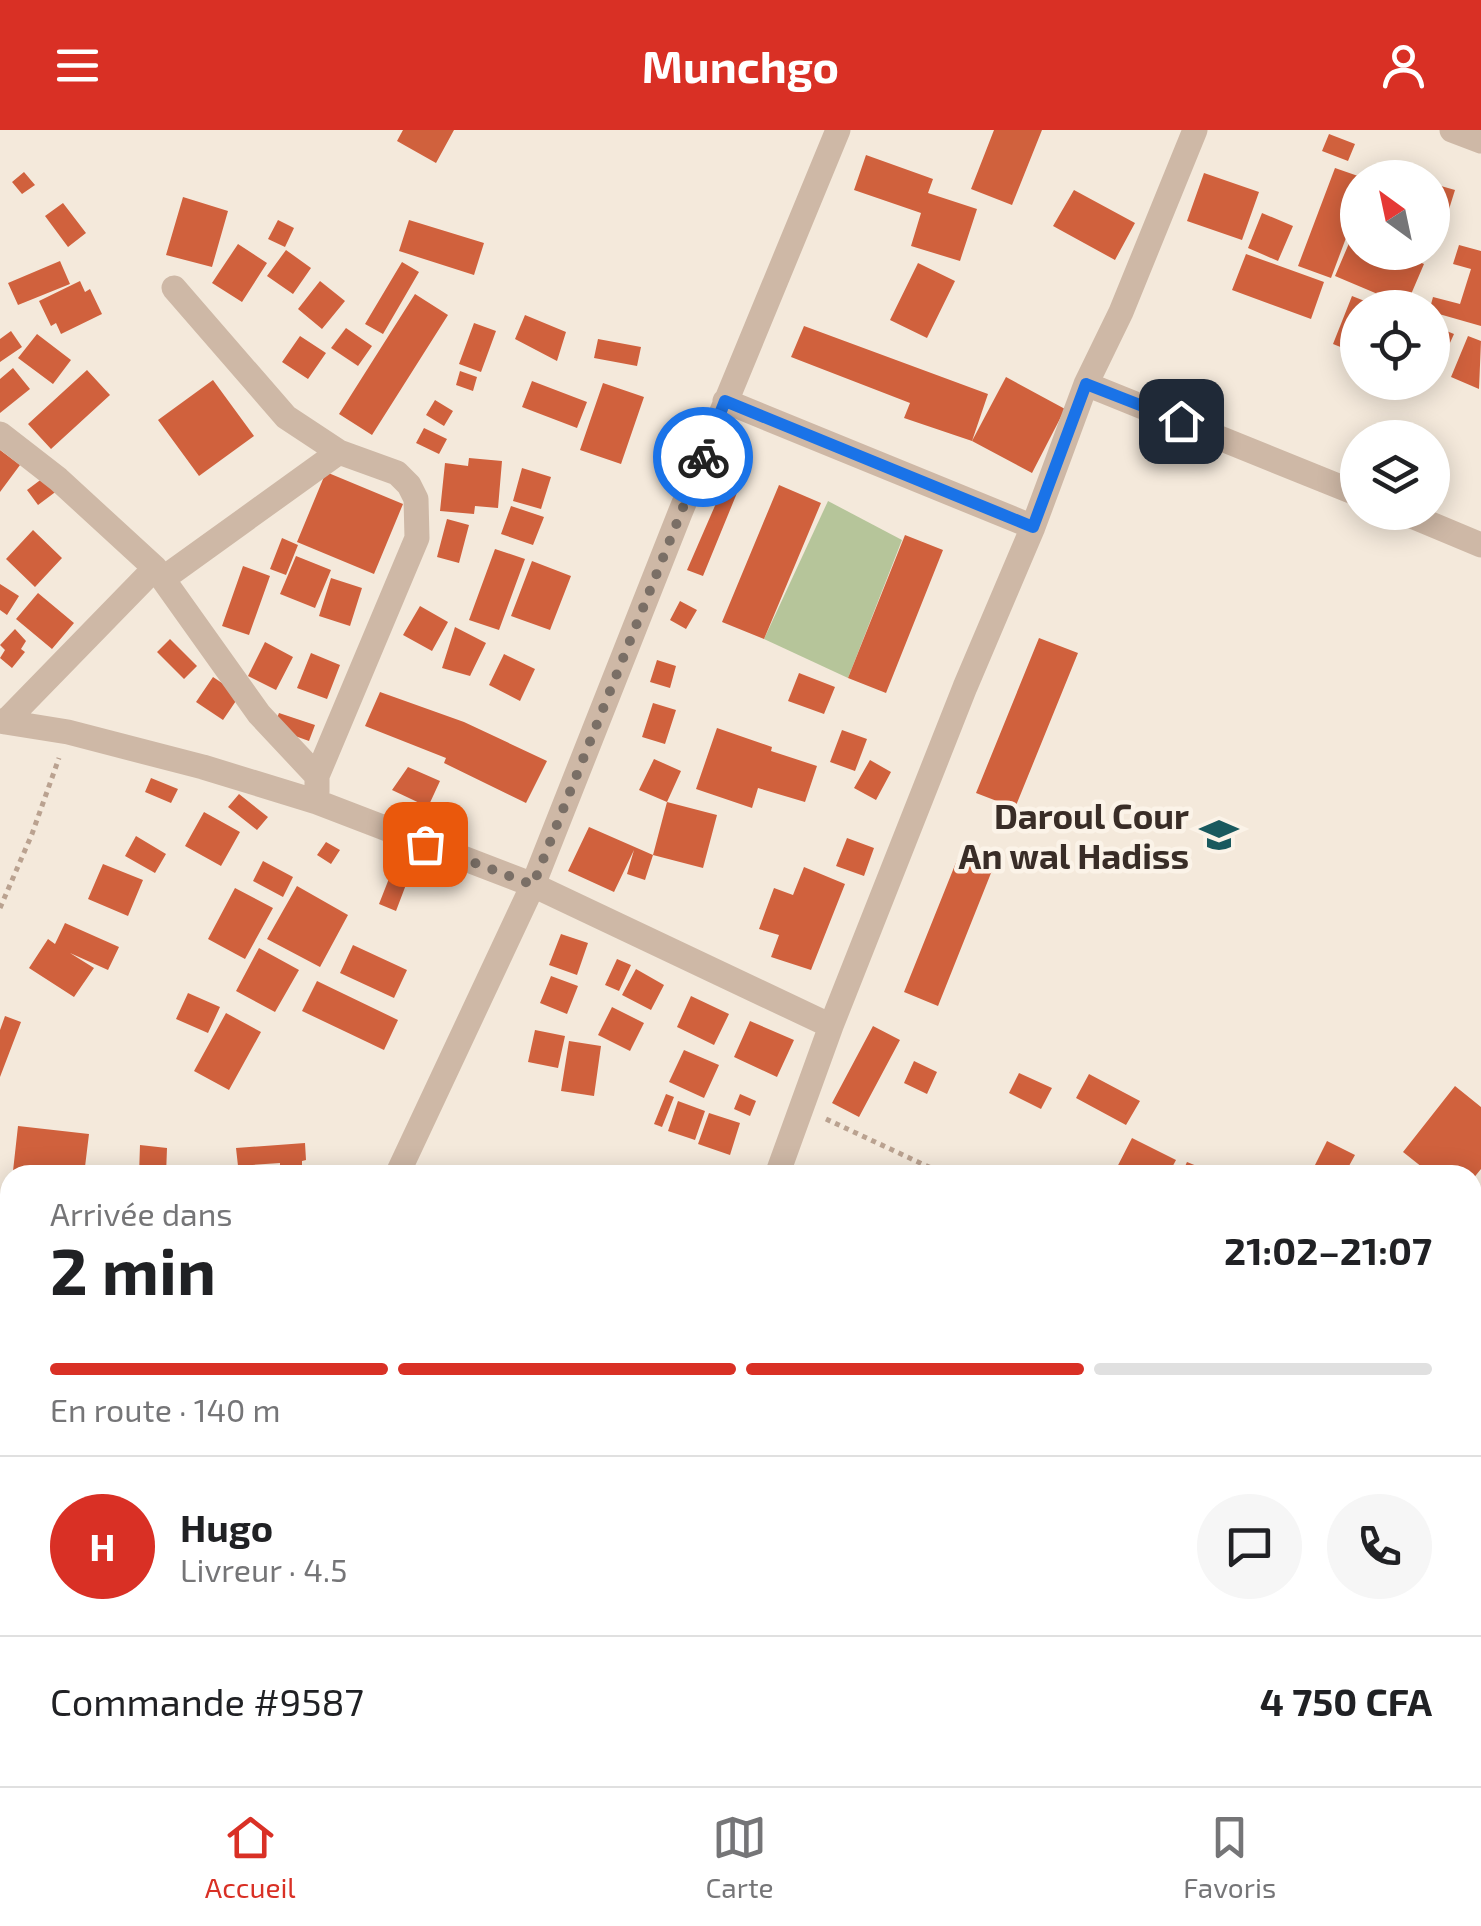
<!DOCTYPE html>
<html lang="fr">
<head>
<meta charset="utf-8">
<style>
  :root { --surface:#fff; --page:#f6f6f6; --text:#202124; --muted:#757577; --line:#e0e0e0; --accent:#d93025 }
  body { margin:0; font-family:"Exo 2",sans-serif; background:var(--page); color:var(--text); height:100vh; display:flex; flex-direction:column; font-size:38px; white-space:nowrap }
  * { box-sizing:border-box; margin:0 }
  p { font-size:32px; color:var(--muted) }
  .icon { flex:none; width:55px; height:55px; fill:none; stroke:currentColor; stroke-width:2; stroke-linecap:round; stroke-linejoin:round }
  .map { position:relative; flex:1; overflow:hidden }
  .details { position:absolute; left:0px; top:1035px; width:1482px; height:622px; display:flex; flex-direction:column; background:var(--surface); border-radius:30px 30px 0 0; box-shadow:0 5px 25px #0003 }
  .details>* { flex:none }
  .needle { width:65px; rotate:327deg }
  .fabs { position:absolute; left:1340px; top:30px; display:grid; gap:20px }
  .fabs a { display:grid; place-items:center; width:110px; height:110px; border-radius:50%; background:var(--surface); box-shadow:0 5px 25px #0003; font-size:50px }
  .pin { position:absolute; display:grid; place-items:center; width:85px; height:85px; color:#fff; margin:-42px; border-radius:20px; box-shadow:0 5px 15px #0006 }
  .courier { position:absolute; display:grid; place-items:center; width:100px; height:100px; margin:-50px; border:8px solid #1a73e8; border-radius:50%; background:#fff; color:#222; box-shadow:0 2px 12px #0007 }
  .headline em { font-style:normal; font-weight:700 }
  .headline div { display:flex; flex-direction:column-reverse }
  .headline { display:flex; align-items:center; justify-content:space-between; height:170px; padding:0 50px }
  h1 { font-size:65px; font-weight:700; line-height:75px }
  .bar { display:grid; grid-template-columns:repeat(4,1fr); gap:15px 10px; align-content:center; height:120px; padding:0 50px }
  .bar i { height:12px; border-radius:8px; background:var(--line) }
  .bar .selected { background:var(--accent) }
  .bar p { grid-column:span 4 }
  .line { display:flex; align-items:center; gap:25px; padding:0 50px; border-top:2px solid var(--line) }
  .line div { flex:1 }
  .round { display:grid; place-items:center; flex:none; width:105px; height:105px; border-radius:52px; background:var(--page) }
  header { display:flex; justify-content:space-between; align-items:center; height:130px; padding:0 50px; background:var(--accent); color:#fff; font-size:45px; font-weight:700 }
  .tabs { display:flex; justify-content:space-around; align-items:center; height:140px; border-top:2px solid var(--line); background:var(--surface); font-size:28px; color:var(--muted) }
  .tabs a { display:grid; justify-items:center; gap:5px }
  .tabs .selected { color:var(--accent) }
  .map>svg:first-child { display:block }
  .garden { fill:#b6c59a }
  .building { fill:#d0613d }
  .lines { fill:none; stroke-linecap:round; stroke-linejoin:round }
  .path { stroke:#baa290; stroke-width:5; stroke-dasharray:5 5; stroke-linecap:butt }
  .street { stroke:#ceb8a6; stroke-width:25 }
  .secondary { stroke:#a18777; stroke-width:25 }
  .done { stroke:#7a6f66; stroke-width:10; stroke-dasharray:0 18 }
  .route { stroke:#1a73e8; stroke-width:12 }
  .labels { text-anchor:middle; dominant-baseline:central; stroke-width:9; stroke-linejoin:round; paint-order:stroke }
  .poi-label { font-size:35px; font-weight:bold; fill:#392d27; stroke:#fbf3e8; text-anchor:end }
</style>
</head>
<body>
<header><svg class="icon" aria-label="menu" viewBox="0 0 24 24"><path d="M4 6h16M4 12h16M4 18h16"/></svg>Munchgo<svg class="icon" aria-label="person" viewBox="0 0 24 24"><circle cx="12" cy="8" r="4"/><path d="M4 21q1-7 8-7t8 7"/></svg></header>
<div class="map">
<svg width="1481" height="1656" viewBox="0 0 1481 1656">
  <rect width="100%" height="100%" fill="#f4e9db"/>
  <path class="garden" d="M828 371 902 410 848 548 764 509Z"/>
  <path class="building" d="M403 0H454L436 33 397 11Z
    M994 0H1042L1012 75 971 59Z
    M1329 4 1355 14 1348 31 1322 21Z
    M866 25 933 49 928 63 977 79 960 131 911 116 921 83 854 60Z
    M1335 38 1358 46V76L1331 148 1298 136Z
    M24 42 35 55 22 64 12 52Z
    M1204 43 1259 62 1242 110 1187 91Z
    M1434 54 1455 60 1445 92 1432 88Z
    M1074 60 1135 93 1115 130 1053 96Z
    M183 67 228 81 212 137 166 125Z
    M63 73 86 103 68 117 45 86Z
    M1262 83 1293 96 1278 131 1248 118Z
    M278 90 294 98 285 117 268 109Z
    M409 90 484 113 474 145 399 121Z
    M1353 104 1358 106V122H1396L1424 134 1406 176 1335 146Z
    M238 114 267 133 242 172 212 153Z
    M1459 115 1481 121V196L1432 182 1430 178 1433 167 1460 174 1471 139 1453 134Z
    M286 120 311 138 293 164 267 146Z
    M1246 124 1324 152 1311 189 1232 160Z
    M60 131 70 154 18 175 8 153Z
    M402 132 419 142 383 204 365 194Z
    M918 133 955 151 927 208 890 190Z
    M80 151 85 162 90 159 102 184 61 204 56 193 51 196 39 171Z
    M320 151 345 171 322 199 298 179Z
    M415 164 448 185 372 305 339 284Z
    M1352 166 1380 177 1358 178V224L1333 214Z
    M525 185 566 202 557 231 515 209Z
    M474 193 496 201 481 242 459 234Z
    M1432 195 1454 204 1435 246 1432 244Z
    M804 196 988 264 972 311 1006 247 1065 279 1032 343 972 311 904 288 910 273 791 227Z
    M346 198 372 216 358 236 331 218Z
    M11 201 22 217 0 232V209Z
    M37 204 71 230 53 254 18 228Z
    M300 206 326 223 308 249 282 232Z
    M1468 206 1481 211 1479 259 1451 247Z
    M598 209 641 217 637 236 594 228Z
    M13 238 30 259 0 283V249Z
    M87 240 110 265 51 319 28 294Z
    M460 241 477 247 473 261 456 255Z
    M213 250 254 306 199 346 158 290Z
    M532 251 587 272 577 298 522 277Z
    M603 253 644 267 621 334 580 320Z
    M435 270 453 281 444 296 426 285Z
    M424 298 447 309 439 324 416 313Z
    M0 320 20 335 0 362Z
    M469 328 502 331 498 378 475 376 474 384 440 381 445 333 468 336Z
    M734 332 748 336 703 446 687 440Z
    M522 338 551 347 541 379 513 371Z
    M326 342 403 374 374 444 297 412Z
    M47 345 58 360 38 375 27 360Z
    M779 355 821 373 764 509 722 492Z
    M511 376 544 387 533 415 501 404Z
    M447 389 469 395 459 433 437 427Z
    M33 400 62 428 35 457 6 429Z
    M905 405 943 420 886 563 848 548Z
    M282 408 298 415 286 445 270 439Z
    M495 419 525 429 499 500 469 490Z
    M296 426 331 440 315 478 280 464Z
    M532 431 571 446 550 500 511 486Z
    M243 436 270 446 249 505 222 496Z
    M331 448 362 458 350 496 319 486Z
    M0 454 19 466 7 485 0 480Z
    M38 463 74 493 52 519 16 489Z
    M680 471 697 480 686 499 670 490Z
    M420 476 448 492 432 521 403 505Z
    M455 497 486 513 470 546 442 538Z
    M15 499 26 511 21 519 25 522 12 538 0 528 5 520 0 515Z
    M1039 508 1078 523 1015 678 976 663Z
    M170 509 197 536 184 549 157 522Z
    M265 512 293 527 276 560 248 546Z
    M311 523 340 535 327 569 297 558Z
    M504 524 535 539 520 571 489 555Z
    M657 530 676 536 670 558 650 552Z
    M799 543 835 557 824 584 788 571Z
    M213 547 240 565 223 590 196 572Z
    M380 562 464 592 547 631 526 673 444 633 446 628 365 596Z
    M653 573 676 580 665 614 642 607Z
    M279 583 315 595 309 611 273 598Z
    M717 598 772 617 771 621 817 636 805 672 758 658 752 678 696 659Z
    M842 600 867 609 855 641 830 632Z
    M654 629 681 641 667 672 639 660Z
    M870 630 891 642 876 670 854 658Z
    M408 637 440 651 428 677 392 660Z
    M151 648 178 659 171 673 145 662Z
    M239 664 268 687 257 700 228 677Z
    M667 672 717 685 703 738 653 725Z
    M204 682 240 702 221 736 185 716Z
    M589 697 653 725 645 750 627 744 634 720 614 762 568 741Z
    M136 706 166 724 155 743 125 726Z
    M847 708 874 718 864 746 836 736Z
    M326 712 340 720 331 734 317 725Z
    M963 715 997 728 938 876 904 862Z
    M263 731 293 747 283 767 253 751Z
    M103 734 143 750 128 786 88 769Z
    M804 737 845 754 811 840 771 827 779 805 759 799 774 758 793 765Z
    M390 746 407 752 396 781 379 774Z
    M297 756 348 785 320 837 267 809Z
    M235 758 273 778 245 829 208 809Z
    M65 793 119 817 108 840 70 823 94 838 74 867 29 838 48 809 55 814Z
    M561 804 588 813 577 845 549 835Z
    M353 815 407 840 394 868 340 843Z
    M259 818 299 840 275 882 236 861Z
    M617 829 631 835 619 861 605 855Z
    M636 839 664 855 651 880 622 865Z
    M551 846 578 856 567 884 540 873Z
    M317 851 398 890 384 920 302 881Z
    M188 863 220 877 208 903 176 889Z
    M691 866 729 884 714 915 677 897Z
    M612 877 644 893 630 921 598 905Z
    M226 883 261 902 229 960 194 941Z
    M5 886 21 892 0 947V900Z
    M750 891 794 910 777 947 734 927Z
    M873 896 900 910 859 987 832 973Z
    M535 900 565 906 558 938 528 932Z
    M569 911 601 916 594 966 561 961Z
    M684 920 719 935 704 968 669 952Z
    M914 931 937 942 927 964 904 953Z
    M1019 943 1052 958 1041 979 1009 963Z
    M1089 944 1140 971 1126 995 1076 968Z
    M1455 956 1481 977V1039L1472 1050V1045H1432L1403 1022Z
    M666 964 674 967 662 997 654 994Z
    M740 964 756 971 750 986 734 979Z
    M678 971 705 981 695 1010 668 1001Z
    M709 983 740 993 730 1025 698 1014Z
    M18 996 89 1004 84 1045 13 1041Z
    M1132 1008 1176 1030 1168 1045H1113Z
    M1327 1011 1355 1025 1344 1045H1310Z
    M305 1013 306 1030 302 1031V1045H280V1033L238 1036 236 1018Z
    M140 1015 167 1018 166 1045H139Z
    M1187 1032 1219 1045H1181Z
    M0 1090 10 1094V1140L0 1136Z
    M1472 1137 1481 1142V1173L1478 1179 1472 1177Z"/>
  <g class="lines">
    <path class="path" d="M0 778 32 704 59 628
      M826 989 946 1045
      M1472 1260 1481 1265
      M619 1656 623 1648"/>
    <path class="street" d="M1452 0 1481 11
      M174 158 286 287 339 322 397 343 409 355 416 369 417 408 317 646
      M1086 254 1358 364
      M725 271 1033 397
      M0 304 58 349 155 438 259 584 317 646V662
      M1402 382 1481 415
      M164 448 339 322
      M0 591 68 602 203 637 317 672 533 755 831 896
      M5 592 155 438
      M397 1045 533 755 680 383 838 0
      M777 1045 831 896 965 557 1033 397 1086 254 1121 182 1195 0
      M1472 1375 1481 1350
      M1474 1656 1481 1609"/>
    <path class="secondary" d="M0 1189 10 1195
      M1472 1536 1481 1538"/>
  </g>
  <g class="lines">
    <path class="done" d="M425 714 533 755 703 327"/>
    <path class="route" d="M703 327 725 271 1033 397 1086 254 1181 291"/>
  </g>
  <defs>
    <g id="school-bare" transform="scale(3)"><path d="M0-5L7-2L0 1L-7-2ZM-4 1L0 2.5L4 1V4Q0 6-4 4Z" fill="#19595e" stroke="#fbf3e8" stroke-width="2.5" paint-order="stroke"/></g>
  </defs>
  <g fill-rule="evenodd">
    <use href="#school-bare" x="1219" y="705"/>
  </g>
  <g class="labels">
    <g class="poi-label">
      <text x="1189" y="685">Daroul Cour<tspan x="1189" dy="40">An wal Hadiss</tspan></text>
    </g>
  </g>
</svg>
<div class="fabs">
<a><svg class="needle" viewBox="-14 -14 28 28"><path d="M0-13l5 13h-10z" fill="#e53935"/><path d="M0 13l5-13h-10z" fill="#757577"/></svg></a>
<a><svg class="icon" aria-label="locate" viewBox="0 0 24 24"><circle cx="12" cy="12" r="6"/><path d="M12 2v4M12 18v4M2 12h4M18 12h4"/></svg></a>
<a><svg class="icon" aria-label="layers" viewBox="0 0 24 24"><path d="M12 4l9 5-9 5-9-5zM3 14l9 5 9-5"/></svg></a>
</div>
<div class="pin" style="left:425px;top:714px;background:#ea580c"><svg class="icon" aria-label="bag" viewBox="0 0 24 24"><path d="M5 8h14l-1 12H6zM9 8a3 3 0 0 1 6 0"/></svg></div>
<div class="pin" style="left:1181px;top:291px;background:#1f2937"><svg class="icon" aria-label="home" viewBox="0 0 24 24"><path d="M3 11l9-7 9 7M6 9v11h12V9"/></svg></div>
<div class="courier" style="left:703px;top:327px"><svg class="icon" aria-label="bike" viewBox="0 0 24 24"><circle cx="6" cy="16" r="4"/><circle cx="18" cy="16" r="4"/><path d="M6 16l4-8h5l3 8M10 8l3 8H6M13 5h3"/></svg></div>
<section class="details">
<div class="headline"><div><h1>2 min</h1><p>Arrivée dans</p></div><em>21:02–21:07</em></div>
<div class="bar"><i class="selected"></i><i class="selected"></i><i class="selected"></i><i></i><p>En route · 140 m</p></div>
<div class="line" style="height:180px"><b class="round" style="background:var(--accent);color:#fff">H</b><div><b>Hugo</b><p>Livreur · 4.5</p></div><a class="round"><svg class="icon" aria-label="chat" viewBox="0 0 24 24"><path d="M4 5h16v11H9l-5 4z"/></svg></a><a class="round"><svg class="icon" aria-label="phone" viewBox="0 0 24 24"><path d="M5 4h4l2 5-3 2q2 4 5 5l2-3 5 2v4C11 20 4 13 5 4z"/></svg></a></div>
<div class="line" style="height:130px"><div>Commande #9587</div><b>4 750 CFA</b></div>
</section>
</div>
<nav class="tabs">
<a class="selected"><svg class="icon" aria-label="home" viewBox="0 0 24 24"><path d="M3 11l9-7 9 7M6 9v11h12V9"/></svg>Accueil</a>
<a><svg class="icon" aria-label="map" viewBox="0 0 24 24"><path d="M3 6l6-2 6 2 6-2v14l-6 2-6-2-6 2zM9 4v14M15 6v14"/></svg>Carte</a>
<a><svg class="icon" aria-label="saved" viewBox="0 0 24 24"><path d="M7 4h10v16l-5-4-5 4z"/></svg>Favoris</a>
</nav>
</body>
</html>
